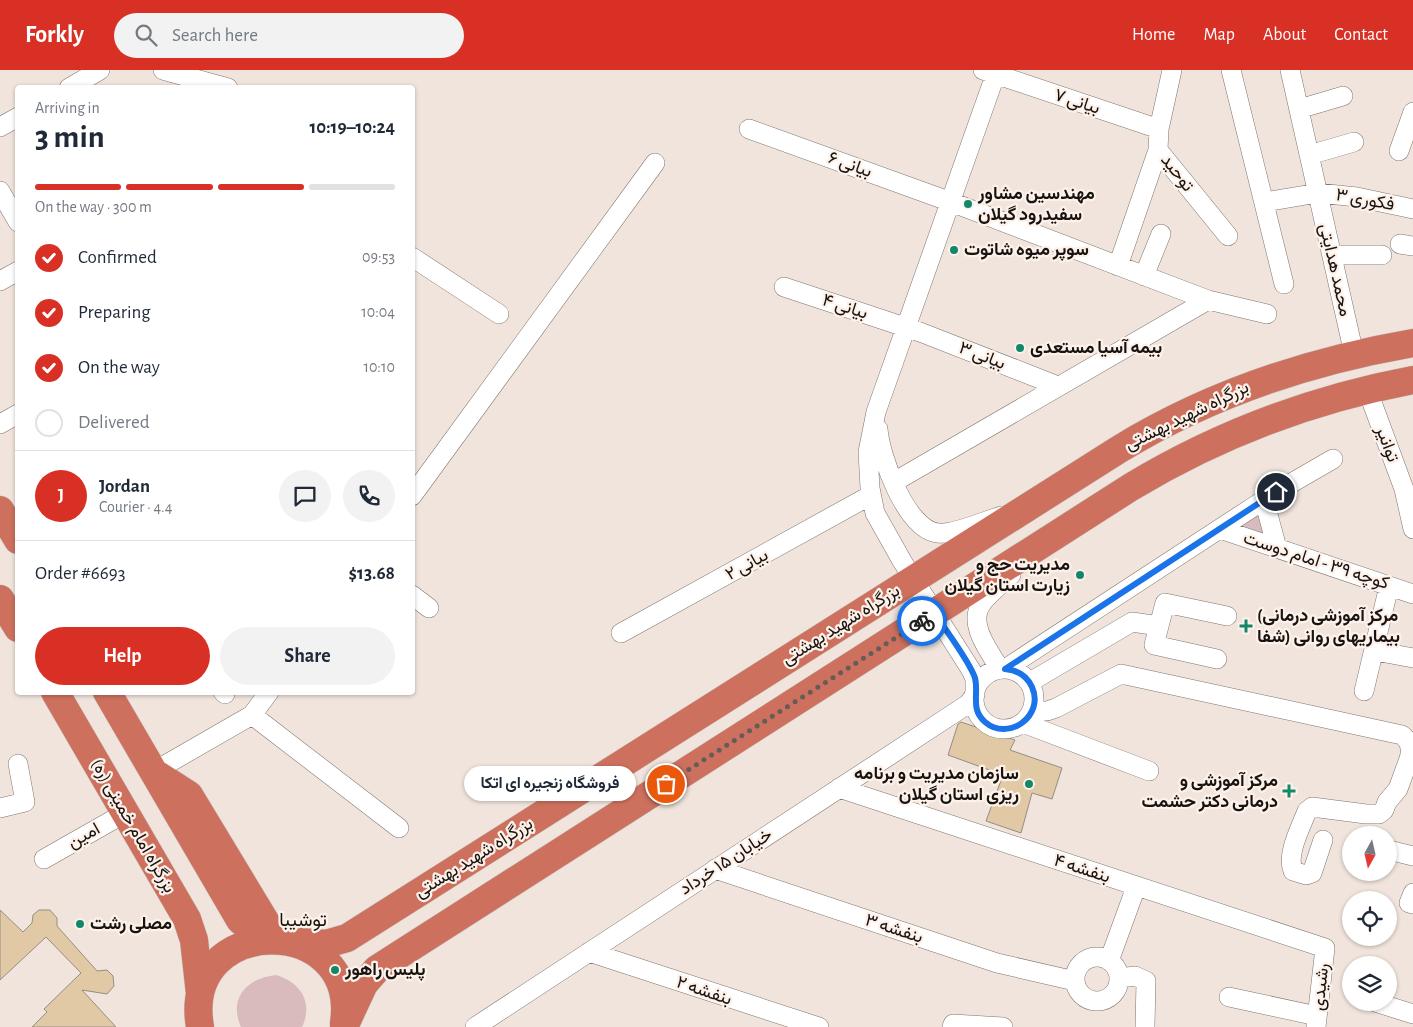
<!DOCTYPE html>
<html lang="en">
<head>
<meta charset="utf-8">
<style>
  :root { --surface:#fff; --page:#f2f2f3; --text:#1f2937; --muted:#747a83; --line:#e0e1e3; --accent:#d93025 }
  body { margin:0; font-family:"Alegreya Sans",Vazirmatn,sans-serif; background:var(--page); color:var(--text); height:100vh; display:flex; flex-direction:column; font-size:19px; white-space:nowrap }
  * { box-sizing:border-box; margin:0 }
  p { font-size:16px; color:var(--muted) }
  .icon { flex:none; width:28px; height:28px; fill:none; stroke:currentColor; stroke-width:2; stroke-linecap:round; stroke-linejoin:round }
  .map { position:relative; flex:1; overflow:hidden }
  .details { position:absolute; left:15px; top:15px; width:400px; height:610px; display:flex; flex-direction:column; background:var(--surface); border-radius:5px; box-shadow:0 1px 4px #0004 }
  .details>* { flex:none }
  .needle { width:32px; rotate:188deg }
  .fabs { position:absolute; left:1342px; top:756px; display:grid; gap:10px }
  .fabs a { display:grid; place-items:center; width:55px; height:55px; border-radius:50%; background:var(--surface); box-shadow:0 1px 4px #0004; font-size:25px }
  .pin { position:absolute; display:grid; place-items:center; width:42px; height:42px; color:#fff; margin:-21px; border:2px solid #fff; border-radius:50%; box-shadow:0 1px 5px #0007 }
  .courier { position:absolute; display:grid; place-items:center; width:50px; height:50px; margin:-25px; border:4px solid #1a73e8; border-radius:50%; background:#fff; color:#222; box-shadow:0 1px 6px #0007 }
  .bubble { position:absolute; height:35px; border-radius:18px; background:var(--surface); box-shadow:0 1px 4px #0004; font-size:16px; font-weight:700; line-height:35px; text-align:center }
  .overview em { font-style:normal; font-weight:700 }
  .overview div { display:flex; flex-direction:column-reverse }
  .overview { display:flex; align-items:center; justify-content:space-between; height:85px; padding:0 20px }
  h1 { font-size:32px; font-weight:700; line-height:38px }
  .bar { display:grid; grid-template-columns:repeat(4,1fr); gap:8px 5px; align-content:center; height:60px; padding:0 20px }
  .bar i { height:6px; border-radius:4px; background:var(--line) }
  .bar .current { background:var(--accent) }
  .bar p { grid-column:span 4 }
  .line { display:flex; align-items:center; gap:12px; padding:0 20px; border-top:1px solid var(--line) }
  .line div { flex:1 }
  .round { display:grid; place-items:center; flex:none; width:52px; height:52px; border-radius:26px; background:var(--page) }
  ol { padding:0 20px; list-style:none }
  li { display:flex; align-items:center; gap:15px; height:55px }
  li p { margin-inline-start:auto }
  li .icon { padding:5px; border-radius:50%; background:var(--accent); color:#fff; stroke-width:4 }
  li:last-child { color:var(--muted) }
  li i { width:28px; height:28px; border:2px solid var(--line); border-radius:50% }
  .primary-button { display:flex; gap:10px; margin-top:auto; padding:10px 20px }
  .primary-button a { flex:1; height:58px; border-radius:30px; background:var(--accent); color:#fff; font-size:20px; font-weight:700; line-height:58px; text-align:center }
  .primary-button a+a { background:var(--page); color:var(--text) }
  header { display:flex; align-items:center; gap:30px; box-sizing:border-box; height:70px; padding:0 25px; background:var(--accent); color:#fff }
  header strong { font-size:24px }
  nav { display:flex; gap:28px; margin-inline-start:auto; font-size:18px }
  .search { width:350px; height:45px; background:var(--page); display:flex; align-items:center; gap:12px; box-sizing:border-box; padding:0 18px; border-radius:28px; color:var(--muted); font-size:19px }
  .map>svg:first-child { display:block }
  .green { fill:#d9bbbe }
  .building { fill:#e1c9a5; stroke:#948d84 }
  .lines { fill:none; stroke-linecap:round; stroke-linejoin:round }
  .minor-casing { stroke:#7f756e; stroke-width:20 }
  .highway-casing { stroke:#c7c6c6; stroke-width:29 }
  .minor { stroke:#fff; stroke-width:19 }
  .highway { stroke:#cd715e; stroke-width:28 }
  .done { stroke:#635c58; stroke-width:5; stroke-dasharray:0 9 }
  .route { stroke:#1a73e8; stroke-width:6 }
  .poi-dot { fill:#118869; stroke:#fdf1e9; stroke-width:2 }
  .labels { text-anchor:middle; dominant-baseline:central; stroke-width:4.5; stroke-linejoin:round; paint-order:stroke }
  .street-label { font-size:18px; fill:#171311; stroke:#fdf1e9 }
  .poi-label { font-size:18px; font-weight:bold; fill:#171311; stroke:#fdf1e9; text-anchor:start }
  .neighbourhood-label { font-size:19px; fill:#171311; stroke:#fdf1e9 }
</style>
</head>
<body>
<header>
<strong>Forkly</strong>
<div class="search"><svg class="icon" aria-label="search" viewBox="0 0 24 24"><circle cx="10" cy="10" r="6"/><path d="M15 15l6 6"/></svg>Search here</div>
<nav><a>Home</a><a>Map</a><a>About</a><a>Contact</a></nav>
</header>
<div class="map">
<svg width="1413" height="957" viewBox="0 0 1413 957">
  <rect width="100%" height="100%" fill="#f0e4dc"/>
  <path class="green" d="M1261 437 1269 469 1229 457Z
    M276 905C300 912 314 932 302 957H241C228 928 247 908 276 905Z"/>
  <path class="building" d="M961 652 1015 670 1010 680 1062 698 1052 729 1032 723 1021 763 986 751 1003 705 948 685 958 654Z
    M0 840 23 862 32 853 33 845 39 840H50L57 848V856L97 901 107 900 113 906 114 916 107 924 82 920 116 957H32L47 942 44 939 81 903 46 867 0 910Z"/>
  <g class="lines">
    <g class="minor-casing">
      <path id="minor" d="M163 0 228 18
        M983 0 1159 59
        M1172 0 1159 59 1158 80 1228 166
        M1231 0 1284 214
        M1290 0 1354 284
        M69 18 100 0
        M1299 39 1343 26
        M0 57 18 47
        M749 59 951 132 1208 230 1267 244
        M1399 81 1413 42
        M1309 85 1354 72
        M0 121 18 152
        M1265 132 1318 123 1357 127 1413 139
        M1400 174 1413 176
        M1332 185H1382
        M412 187 499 244
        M1118 196 1158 80
        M1144 206 1161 164
        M0 211 18 201
        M784 217 920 262 1058 316
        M1367 319 1404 419 1413 459
        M0 354 18 344
        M878 359C880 386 906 460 938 463 954 465 984 451 1001 446
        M894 412 1208 230
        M412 426 655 93
        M1264 430 1277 478
        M1220 459 1413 524
        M412 525 429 538
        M1159 556 1154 575 1217 589
        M621 563 871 425
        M1375 581 1413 588
        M974 629a30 30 0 1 1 60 0a30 30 0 1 1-60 0Z
        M1003 599C995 595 992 585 987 578 964 539 983 531 1011 505
        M1005 599 1276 422 1333 389
        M1030 612 1132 552 1159 556 1165 533 1227 546
        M975 621V609L971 600 902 491 875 443 870 418 868 382 876 342 997 0
        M1364 621 1389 516
        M223 622 225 624
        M1032 641H1047L1056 638 1121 604 1402 665 1408 671 1411 680 1409 689 1398 719 1387 732 1384 740 1379 744H1366L1312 737 1307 741C1301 757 1286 784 1293 801L1306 805 1312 803 1323 770
        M252 645 269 622
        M1023 653 1149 701
        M153 702 252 645 399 758
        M839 718 1325 878 1316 957
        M0 738 25 732 18 694
        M1389 780 1413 786
        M44 789 125 743
        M715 799 997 893 1075 911
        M1413 823 1409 833 1413 834
        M589 882 819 957
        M1075 909a22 22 0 1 1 44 0a22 22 0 1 1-44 0Z
        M1109 891 1136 817
        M1120 908 1135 906 1146 911 1145 957
        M1229 927 1317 946
        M1375 932 1413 944
        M475 957 968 634 975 625
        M952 957 953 954 1003 957"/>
    </g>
    <g class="highway-casing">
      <path id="highway" d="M0 440 18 470
        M0 529 18 558
        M55 622 187 849 194 870 200 924
        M107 622 240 850 252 860 279 869
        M158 705 189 725 270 859 285 870
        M289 871 326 874 347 868 1118 380C1209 324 1309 291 1413 273
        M200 957C180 843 360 842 344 953
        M344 957 364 914 377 899 1131 417C1219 364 1312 329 1413 310"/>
    </g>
    <use href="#minor" class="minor"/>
    <use href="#highway" class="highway"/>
  </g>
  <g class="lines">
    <path class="done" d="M666 714 922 551"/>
    <path class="route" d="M922 551 934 542C945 560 969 590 975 608 979 624 970 639 985 652 1008 672 1045 646 1032 617 1027 606 1017 600 1005 599L1276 422"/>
  </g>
  <g class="poi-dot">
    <circle cx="968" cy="134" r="5"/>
    <circle cx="954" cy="180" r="5"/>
    <circle cx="1020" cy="278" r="5"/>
    <circle cx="1080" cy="505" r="5"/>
    <path d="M1243.5 548.5h5v5h5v5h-5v5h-5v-5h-5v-5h5z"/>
    <circle cx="1029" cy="714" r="5"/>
    <path d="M1286.5 713.5h5v5h5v5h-5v5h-5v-5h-5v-5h5z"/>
    <circle cx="80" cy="854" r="5"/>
    <circle cx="335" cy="900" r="5"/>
  </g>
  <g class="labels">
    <g class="street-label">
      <text transform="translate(1077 32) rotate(18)">بیانی ۷</text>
      <text transform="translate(850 95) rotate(20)">بیانی ۶</text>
      <text transform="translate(1177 103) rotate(52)">توحید</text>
      <text transform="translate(1365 130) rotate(10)">فکوری ۳</text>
      <text transform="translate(1335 200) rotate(77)">محمد هدایتی</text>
      <text transform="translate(845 237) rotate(18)">بیانی ۴</text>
      <text transform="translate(982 286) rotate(21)">بیانی ۳</text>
      <text transform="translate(1187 346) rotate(-26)">بزرگراه شهید بهشتی</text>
      <text transform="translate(1387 374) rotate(69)">توانیر</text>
      <text transform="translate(1316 491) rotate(18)">کوچه ۳۹ - امام دوست</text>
      <text transform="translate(747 495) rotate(-29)">بیانی ۲</text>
      <text transform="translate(841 555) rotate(-32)">بزرگراه شهید بهشتی</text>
      <text transform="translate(133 756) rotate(60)">بزرگراه امام خمینی (ره)</text>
      <text transform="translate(84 766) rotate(-29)">امین</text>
      <text transform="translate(474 788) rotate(-32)">بزرگراه شهید بهشتی</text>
      <text transform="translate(726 792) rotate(-33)">خیابان ۱۵ خرداد</text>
      <text transform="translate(1082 799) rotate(18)">بنفشه ۴</text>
      <text transform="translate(894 859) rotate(18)">بنفشه ۳</text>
      <text transform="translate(1321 917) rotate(-84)">رشیدی</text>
      <text transform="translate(704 921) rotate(19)">بنفشه ۲</text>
    </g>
    <g class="poi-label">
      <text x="978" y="124">مهندسین مشاور<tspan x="978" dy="21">سفیدرود گیلان</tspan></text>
      <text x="964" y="180">سوپر میوه شاتوت</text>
      <text x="1030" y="278">بیمه آسیا مستعدی</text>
      <text x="1070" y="495" text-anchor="end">مدیریت حج و<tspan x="1070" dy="21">زیارت استان گیلان</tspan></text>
      <text x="1257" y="546">(مرکز آموزشی درمانی<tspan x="1257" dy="21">بیماریهای روانی (شفا</tspan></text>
      <text x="1019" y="704" text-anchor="end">سازمان مدیریت و برنامه<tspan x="1019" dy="21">ریزی استان گیلان</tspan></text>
      <text x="1278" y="711" text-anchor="end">مرکز آموزشی و<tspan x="1278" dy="21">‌درمانی دکتر حشمت</tspan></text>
      <text x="90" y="854">مصلی رشت</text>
      <text x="345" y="900">پلیس راهور</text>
    </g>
    <g class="neighbourhood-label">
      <text x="303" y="850">توشیبا</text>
    </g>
  </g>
</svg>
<div class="fabs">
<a><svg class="needle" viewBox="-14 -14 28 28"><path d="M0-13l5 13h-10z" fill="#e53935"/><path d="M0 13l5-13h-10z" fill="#747a83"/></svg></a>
<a><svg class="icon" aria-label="locate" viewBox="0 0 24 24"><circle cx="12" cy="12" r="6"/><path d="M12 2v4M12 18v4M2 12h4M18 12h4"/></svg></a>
<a><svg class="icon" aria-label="layers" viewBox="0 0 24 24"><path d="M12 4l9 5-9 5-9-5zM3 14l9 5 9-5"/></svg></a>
</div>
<div class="pin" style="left:666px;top:714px;background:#ea580c"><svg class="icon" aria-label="bag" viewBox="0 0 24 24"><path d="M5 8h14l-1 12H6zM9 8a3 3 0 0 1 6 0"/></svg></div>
<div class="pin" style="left:1276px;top:422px;background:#1f2937"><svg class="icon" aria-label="home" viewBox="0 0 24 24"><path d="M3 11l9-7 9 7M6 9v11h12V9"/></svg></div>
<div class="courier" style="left:922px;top:551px"><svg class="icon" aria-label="bike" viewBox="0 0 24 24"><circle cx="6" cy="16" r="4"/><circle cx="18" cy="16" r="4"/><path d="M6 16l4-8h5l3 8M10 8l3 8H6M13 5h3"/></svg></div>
<div class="bubble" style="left:464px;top:696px;width:172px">فروشگاه زنجیره ای اتکا</div>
<section class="details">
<div class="overview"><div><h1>3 min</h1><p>Arriving in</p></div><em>10:19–10:24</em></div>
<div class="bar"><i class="current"></i><i class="current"></i><i class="current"></i><i></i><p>On the way · 300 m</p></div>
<ol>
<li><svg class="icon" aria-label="check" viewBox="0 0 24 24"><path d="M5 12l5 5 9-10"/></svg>Confirmed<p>09:53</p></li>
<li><svg class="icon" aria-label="check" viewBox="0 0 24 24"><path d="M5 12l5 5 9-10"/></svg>Preparing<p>10:04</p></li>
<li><svg class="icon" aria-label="check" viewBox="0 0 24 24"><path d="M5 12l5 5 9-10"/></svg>On the way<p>10:10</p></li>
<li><i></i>Delivered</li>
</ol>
<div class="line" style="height:90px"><b class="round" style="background:var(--accent);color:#fff">J</b><div><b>Jordan</b><p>Courier · 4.4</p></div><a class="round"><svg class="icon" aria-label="chat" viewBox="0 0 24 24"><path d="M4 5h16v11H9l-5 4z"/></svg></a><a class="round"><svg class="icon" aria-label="phone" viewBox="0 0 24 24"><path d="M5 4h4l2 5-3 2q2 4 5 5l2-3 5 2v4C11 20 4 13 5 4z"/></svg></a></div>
<div class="line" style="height:65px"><div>Order #6693</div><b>$13.68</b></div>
<div class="primary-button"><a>Help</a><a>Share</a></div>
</section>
</div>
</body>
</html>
